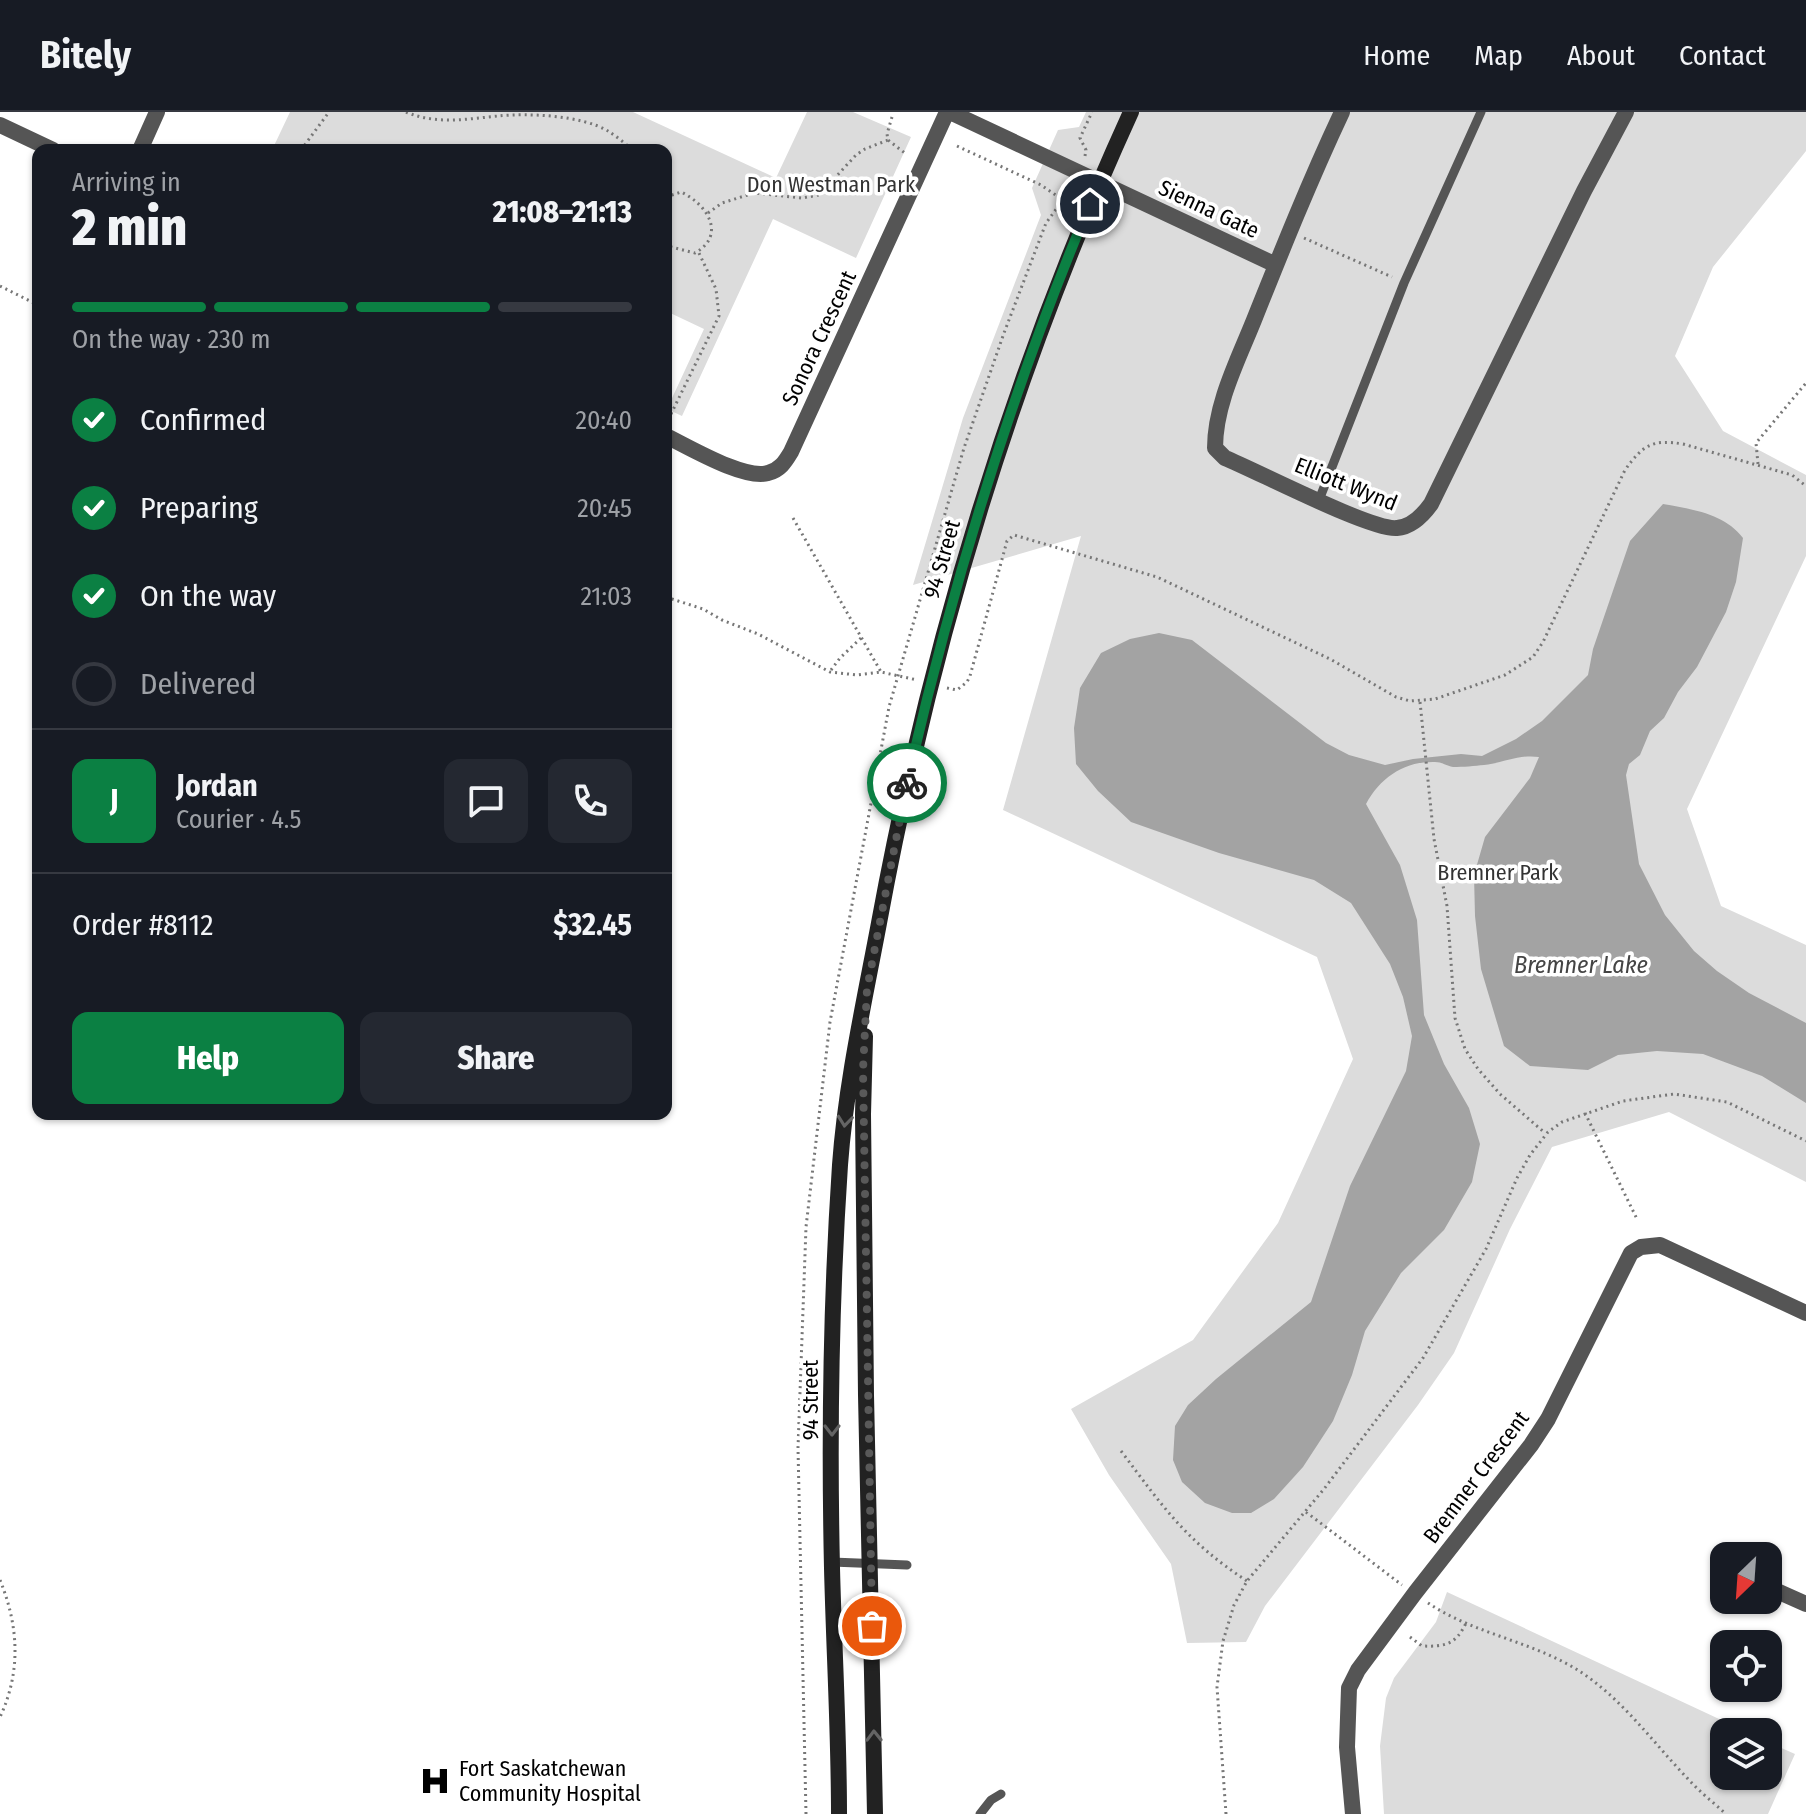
<!DOCTYPE html>
<html lang="en">
<head>
<meta charset="utf-8">
<style>
  :root { --surface:#171b24; --page:#242831; --text:#f1f3f6; --muted:#9ea1a6; --line:#363941; --accent:#0b8043 }
  body { margin:0; font-family:"Fira Sans Condensed",sans-serif; background:var(--page); color:var(--text); height:100vh; display:flex; flex-direction:column; font-size:30px; white-space:nowrap }
  * { box-sizing:border-box; margin:0 }
  p { font-size:26px; color:var(--muted) }
  .icon { flex:none; width:44px; height:44px; fill:none; stroke:currentColor; stroke-width:2; stroke-linecap:round; stroke-linejoin:round }
  .map { position:relative; flex:1; overflow:hidden }
  .sheet { position:absolute; left:32px; top:32px; width:640px; height:976px; display:flex; flex-direction:column; background:var(--surface); border-radius:16px; box-shadow:0 2px 6px #0004 }
  .sheet>* { flex:none }
  .needle { width:52px; rotate:205deg }
  .fabs { position:absolute; left:1710px; top:1430px; display:grid; gap:16px }
  .fabs a { display:grid; place-items:center; width:72px; height:72px; border-radius:16px; background:var(--surface); box-shadow:0 2px 6px #0004; font-size:40px }
  .pin { position:absolute; display:grid; place-items:center; width:68px; height:68px; color:#fff; margin:-34px; border:4px solid #fff; border-radius:50%; box-shadow:0 2px 8px #0007 }
  .courier { position:absolute; display:grid; place-items:center; width:80px; height:80px; margin:-40px; border:6px solid #0b8043; border-radius:50%; background:#fff; color:#222; box-shadow:0 2px 10px #0007 }
  .summary em { font-style:normal; font-weight:800 }
  .summary div { display:flex; flex-direction:column-reverse }
  .summary { display:flex; align-items:center; justify-content:space-between; height:136px; padding:0 40px }
  h1 { font-size:52px; font-weight:800; line-height:60px }
  .bar { display:grid; grid-template-columns:repeat(4,1fr); gap:12px 8px; align-content:center; height:96px; padding:0 40px }
  .bar i { height:10px; border-radius:6px; background:var(--line) }
  .bar .active { background:var(--accent) }
  .bar p { grid-column:span 4 }
  .line { display:flex; align-items:center; gap:20px; padding:0 40px; border-top:2px solid var(--line) }
  .line div { flex:1 }
  .round { display:grid; place-items:center; flex:none; width:84px; height:84px; border-radius:16px; background:var(--page) }
  ol { padding:0 40px; list-style:none }
  li { display:flex; align-items:center; gap:24px; height:88px }
  li p { margin-inline-start:auto }
  li .icon { padding:8px; border-radius:50%; background:var(--accent); color:#fff; stroke-width:4 }
  li:last-child { color:var(--muted) }
  li i { width:44px; height:44px; border:4px solid var(--line); border-radius:50% }
  .primary-button { display:flex; gap:16px; margin-top:auto; padding:16px 40px }
  .primary-button a { flex:1; height:92px; border-radius:16px; background:var(--accent); color:#fff; font-size:32px; font-weight:800; line-height:92px; text-align:center }
  .primary-button a+a { background:var(--page); color:var(--text) }
  header { display:flex; align-items:center; gap:48px; box-sizing:border-box; height:112px; padding:0 40px; background:var(--surface); border-bottom:2px solid var(--line) }
  header strong { font-size:38px }
  nav { display:flex; gap:44px; margin-inline-start:auto; font-size:28px }
  .map>svg:first-child { display:block }
  .green { fill:#dcdcdc }
  .water { fill:#a3a3a3 }
  .lines { fill:none; stroke-linecap:round; stroke-linejoin:round }
  .path { stroke:#777; stroke-width:3; stroke-dasharray:2 4; stroke-linecap:butt }
  .lane { stroke:#555; stroke-width:9 }
  .street { stroke:#555; stroke-width:16 }
  .secondary { stroke:#222; stroke-width:16 }
  .oneway { stroke:#646464 }
  .done { stroke:#595959; stroke-width:8; stroke-dasharray:0 14.4 }
  .route { stroke:#0b8043; stroke-width:10 }
  .labels { text-anchor:middle; dominant-baseline:central; stroke-width:7; stroke-linejoin:round; paint-order:stroke }
  .park-label { font-size:22px; fill:#333; stroke:#fff }
  .street-label { font-size:22px; fill:#000; stroke:#fff }
  .poi-label { font-size:22px; fill:#000; stroke:#fff; text-anchor:start }
  .water-label { font-size:24px; font-style:italic; fill:#444; stroke:#fff }
</style>
</head>
<body>
<header>
<strong>Bitely</strong>
<nav><a>Home</a><a>Map</a><a>About</a><a>Contact</a></nav>
</header>
<div class="map">
<svg width="1806" height="1702" viewBox="0 0 1806 1702">
  <rect width="100%" height="100%" fill="#fff"/>
  <path class="green" d="M290 0H633L776 66 807 0H853L911 25 856 146 773 107 682 304 667 297 704 217 666 199V38H272Z
    M1086 0H1806V39L1713 155 1675 244 1723 319 1806 363V444L1687 697 1721 794 1806 833V1070L1669 1000 1552 1035 1510 1117 1454 1241 1418 1293 1265 1494 1246 1530 1187 1531 1171 1452 1109 1363 1071 1297 1193 1228 1278 1111 1353 947 1317 845 1003 698 1081 424 913 473 963 306 1041 103 1032 76 1058 18 1079 15Z
    M1447 1480 1747 1620H1724V1664H1768V1630L1795 1642 1768 1702H1384L1380 1634 1386 1586 1394 1566 1436 1510Z"/>
  <path class="water" d="M1663 392C1692 397 1725 402 1743 426L1736 470 1726 500 1697 555 1678 580 1664 606 1650 619 1640 643 1629 652 1626 663 1639 752 1665 803 1694 839 1717 859 1749 881 1806 911V991L1762 964 1703 942 1657 939 1618 943 1588 958 1530 954 1504 934 1481 857 1475 804 1474 763 1485 725 1530 666 1539 645C1520 642 1503 651 1484 653 1475 654 1463 655 1453 655 1447 654 1442 650 1435 650 1404 649 1380 666 1366 692L1400 753 1417 808 1424 903 1444 952 1469 996 1480 1032 1472 1070 1444 1118 1401 1161 1365 1219 1352 1263 1333 1309 1303 1355 1274 1387 1251 1401H1232L1205 1391 1182 1370 1173 1348 1175 1314 1188 1293 1216 1267 1311 1190 1350 1074 1406 959 1412 924 1403 885 1390 852 1351 791 1314 768 1219 741 1131 710 1098 679 1076 652 1074 616 1080 576 1101 541 1130 527 1159 521 1192 528 1326 631 1349 643 1385 653 1413 647 1461 642 1482 644 1516 627 1542 609 1588 563 1593 537 1630 429Z"/>
  <g class="lines">
    <path class="path" d="M406 0C436 13 467 7 498 4 528 1 581 3 608 19 616 24 625 31 632 38
      M892 5 887 22 888 28 906 42
      M957 34 1041 73 1060 86
      M301 38 329 0
      M1085 44 1086 38 1080 26 1092 0
      M666 85 681 80C707 92 727 123 695 141L671 135 666 127
      M708 101 722 91 754 81 802 86 819 83 856 43 865 37 888 28
      M1304 126 1392 165
      M0 174 38 193
      M671 302 719 204 716 177 698 139
      M1758 352 1756 331 1806 271
      M793 406 881 560
      M666 485 703 497 722 508 758 522 830 560 857 563 881 560 917 568
      M831 558 840 546 861 526
      M947 576 957 578 967 570 970 564 1007 429 1014 423 1157 465 1330 547 1396 585 1410 589 1435 587 1505 563 1533 545 1543 530 1625 358C1643 333 1652 327 1683 332L1792 363 1806 374
      M1420 590 1434 727 1447 794 1455 906 1465 937 1478 957 1500 982 1545 1021
      M1585 1001 1637 1107
      M1121 1339C1164 1396 1186 1429 1247 1469
      M1306 1400 1402 1473
      M0 1468C19 1515 21 1560 0 1605
      M1428 1491C1477 1524 1540 1530 1588 1565 1628 1594 1656 1634 1690 1669 1701 1681 1714 1691 1726 1702
      M1410 1525 1422 1534C1446 1535 1456 1532 1466 1511
      M806 1702 798 1336 806 1115 830 910 889 595 964 336 1004 221 1046 111 1071 77
      M1226 1702 1217 1575 1223 1529 1234 1493 1247 1469 1324 1377 1423 1246 1486 1137 1517 1066 1530 1043 1548 1020 1562 1010 1623 989 1674 982 1727 990 1806 1029"/>
    <path class="lane" d="M1319 388 1404 171 1481 0
      M832 1450 907 1453
      M980 1702 991 1688 1001 1682"/>
    <path class="street" d="M950 0 1276 153
      M1342 0C1310 68 1282 138 1254 208 1238 248 1215 292 1215 336L1225 346C1257 359 1372 419 1397 416 1411 415 1423 403 1431 392L1584 79 1626 0
      M0 13 53 38
      M140 38 157 0
      M666 324C689 335 744 368 768 361 780 358 785 350 791 340L947 0
      M1768 1475 1806 1492
      M1353 1702 1347 1635 1349 1576 1358 1558 1415 1481 1531 1333 1548 1307 1631 1141 1641 1135 1660 1133 1806 1201"/>
    <path class="secondary" d="M865 924 863 1002 866 1283 875 1702
      M839 1702C839 1620 834 1538 832 1456 829 1322 831 1187 840 1053 846 971 864 891 879 811 931 528 1012 261 1131 0"/>
  </g>
  <defs><path id="oneway-chevron" d="M-2-3.5L2.5 0L-2 3.5" fill="none" stroke-width="1.6" stroke-linecap="round" stroke-linejoin="round" transform="scale(2)"/></defs>
  <g class="oneway">
    <use href="#oneway-chevron" transform="translate(845 1009) rotate(96)"/>
    <use href="#oneway-chevron" transform="translate(832 1318) rotate(90)"/>
    <use href="#oneway-chevron" transform="translate(874 1624) rotate(-91)"/>
  </g>
  <g class="lines">
    <path class="done" d="M872 1514 863 958 867 877 907 671"/>
    <path class="route" d="M907 671C952 473 1011 279 1090 92"/>
  </g>
  <defs>
    <g id="hospital-bare" transform="scale(2.4)"><path d="M-5-5h3v3.5h4V-5h3V5h-3V1.5h-4V5h-3Z" fill="#000" stroke="#fff" stroke-width="2.5" paint-order="stroke"/></g>
  </defs>
  <g fill-rule="evenodd">
    <use href="#hospital-bare" x="435" y="1669"/>
  </g>
  <g class="labels">
    <g class="park-label">
      <text x="831" y="72">Don Westman Park</text>
      <text x="1498" y="760">Bremner Park</text>
    </g>
    <g class="street-label">
      <text transform="translate(1209 97) rotate(25)">Sienna Gate</text>
      <text transform="translate(819 226) rotate(-65)">Sonora Crescent</text>
      <text transform="translate(1346 372) rotate(22)">Elliott Wynd</text>
      <text transform="translate(942 447) rotate(-74)">94 Street</text>
      <text transform="translate(810 1288) rotate(-90)">94 Street</text>
      <text transform="translate(1476 1365) rotate(-53)">Bremner Crescent</text>
    </g>
    <g class="poi-label">
      <text x="459" y="1656">Fort Saskatchewan<tspan x="459" dy="25">Community Hospital</tspan></text>
    </g>
    <g class="water-label">
      <text x="1581" y="853">Bremner Lake</text>
    </g>
  </g>
</svg>
<div class="fabs">
<a><svg class="needle" viewBox="-14 -14 28 28"><path d="M0-13l5 13h-10z" fill="#e53935"/><path d="M0 13l5-13h-10z" fill="#9ea1a6"/></svg></a>
<a><svg class="icon" aria-label="locate" viewBox="0 0 24 24"><circle cx="12" cy="12" r="6"/><path d="M12 2v4M12 18v4M2 12h4M18 12h4"/></svg></a>
<a><svg class="icon" aria-label="layers" viewBox="0 0 24 24"><path d="M12 4l9 5-9 5-9-5zM3 14l9 5 9-5"/></svg></a>
</div>
<div class="pin" style="left:872px;top:1514px;background:#ea580c"><svg class="icon" aria-label="bag" viewBox="0 0 24 24"><path d="M5 8h14l-1 12H6zM9 8a3 3 0 0 1 6 0"/></svg></div>
<div class="pin" style="left:1090px;top:92px;background:#1f2937"><svg class="icon" aria-label="home" viewBox="0 0 24 24"><path d="M3 11l9-7 9 7M6 9v11h12V9"/></svg></div>
<div class="courier" style="left:907px;top:671px"><svg class="icon" aria-label="bike" viewBox="0 0 24 24"><circle cx="6" cy="16" r="4"/><circle cx="18" cy="16" r="4"/><path d="M6 16l4-8h5l3 8M10 8l3 8H6M13 5h3"/></svg></div>
<section class="sheet">
<div class="summary"><div><h1>2 min</h1><p>Arriving in</p></div><em>21:08–21:13</em></div>
<div class="bar"><i class="active"></i><i class="active"></i><i class="active"></i><i></i><p>On the way · 230 m</p></div>
<ol>
<li><svg class="icon" aria-label="check" viewBox="0 0 24 24"><path d="M5 12l5 5 9-10"/></svg>Confirmed<p>20:40</p></li>
<li><svg class="icon" aria-label="check" viewBox="0 0 24 24"><path d="M5 12l5 5 9-10"/></svg>Preparing<p>20:45</p></li>
<li><svg class="icon" aria-label="check" viewBox="0 0 24 24"><path d="M5 12l5 5 9-10"/></svg>On the way<p>21:03</p></li>
<li><i></i>Delivered</li>
</ol>
<div class="line" style="height:144px"><b class="round" style="background:var(--accent);color:#fff">J</b><div><b>Jordan</b><p>Courier · 4.5</p></div><a class="round"><svg class="icon" aria-label="chat" viewBox="0 0 24 24"><path d="M4 5h16v11H9l-5 4z"/></svg></a><a class="round"><svg class="icon" aria-label="phone" viewBox="0 0 24 24"><path d="M5 4h4l2 5-3 2q2 4 5 5l2-3 5 2v4C11 20 4 13 5 4z"/></svg></a></div>
<div class="line" style="height:104px"><div>Order #8112</div><b>$32.45</b></div>
<div class="primary-button"><a>Help</a><a>Share</a></div>
</section>
</div>
</body>
</html>
